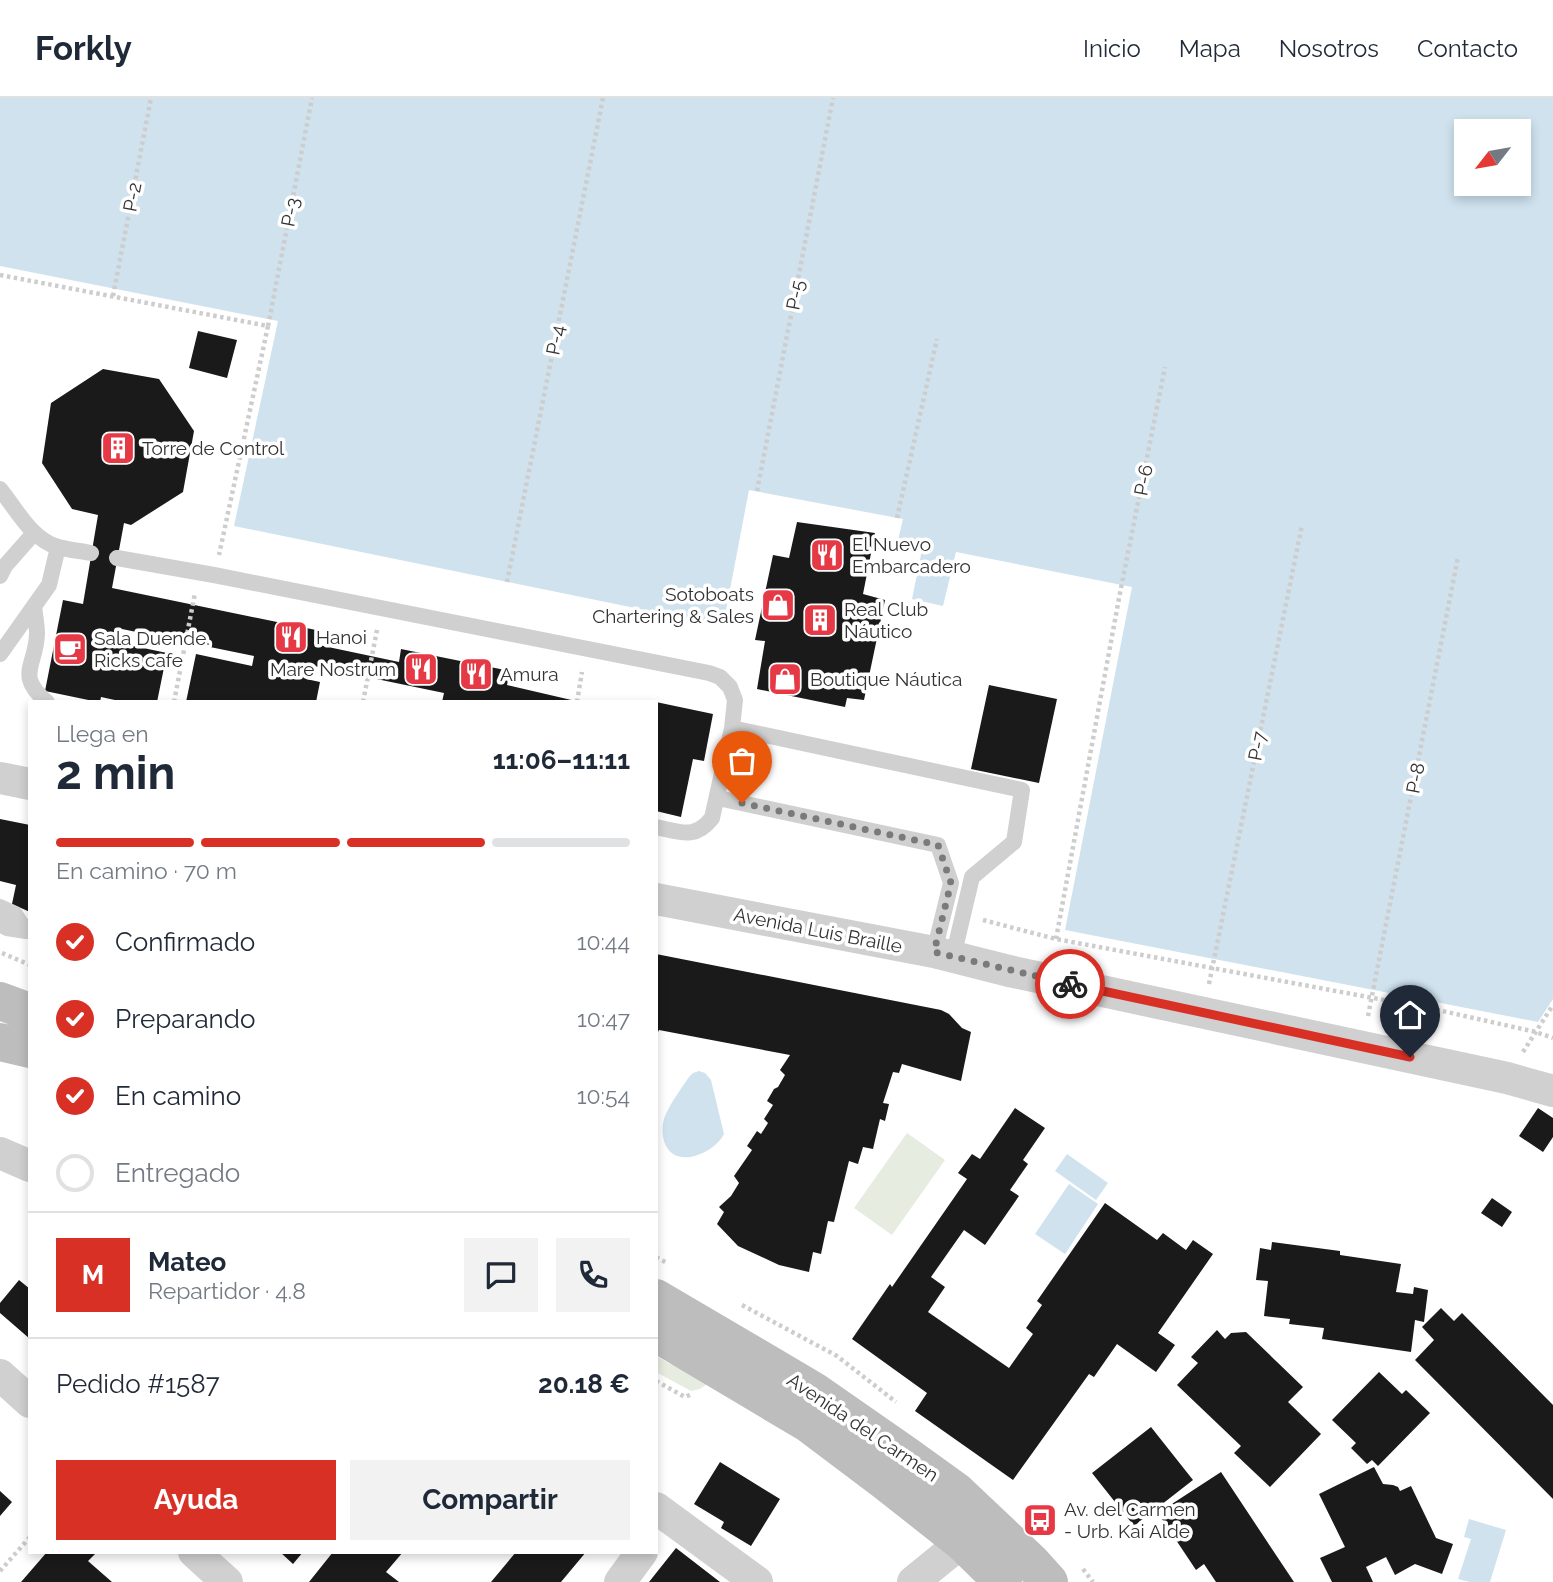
<!DOCTYPE html>
<html lang="es">
<head>
<meta charset="utf-8">
<style>
  :root { --surface:#fff; --page:#f2f2f3; --text:#1f2937; --muted:#747a83; --line:#e0e1e3; --accent:#d93025 }
  body { margin:0; font-family:Raleway,sans-serif; background:var(--page); color:var(--text); height:100vh; display:flex; flex-direction:column; font-size:26px; white-space:nowrap }
  * { box-sizing:border-box; margin:0 }
  p { font-size:23px; color:var(--muted) }
  .icon { flex:none; width:38px; height:38px; fill:none; stroke:currentColor; stroke-width:2; stroke-linecap:round; stroke-linejoin:round }
  .map { position:relative; flex:1; overflow:hidden }
  .panel { position:absolute; left:28px; top:602px; width:630px; height:854px; display:flex; flex-direction:column; background:var(--surface); border-radius:0px; box-shadow:0 4px 10px #0003 }
  .panel>* { flex:none }
  .needle { width:46px; rotate:239deg }
  .controls { position:absolute; left:1454px; top:21px; display:grid; gap:14px }
  .controls a { display:grid; place-items:center; width:77px; height:77px; border-radius:0px; background:var(--surface); box-shadow:0 4px 10px #0003; font-size:35px }
  .pin { position:absolute; display:grid; place-items:center; width:60px; height:60px; color:#fff; margin:-72px -30px; border-radius:50% 50% 50% 0; rotate:-45deg; box-shadow:0 0 7px #0007 }
  .pin .icon { rotate:45deg }
  .courier { position:absolute; display:grid; place-items:center; width:70px; height:70px; margin:-35px; border:5px solid #d93025; border-radius:50%; background:#fff; color:#222; box-shadow:0 2px 9px #0007 }
  .head em { font-style:normal; font-weight:700 }
  .head div { display:flex; flex-direction:column-reverse }
  .head { display:flex; align-items:center; justify-content:space-between; height:119px; padding:0 28px }
  h1 { font-size:46px; font-weight:700; line-height:52px }
  .bar { display:grid; grid-template-columns:repeat(4,1fr); gap:10px 7px; align-content:center; height:84px; padding:0 28px }
  .bar i { height:9px; border-radius:5px; background:var(--line) }
  .bar .current { background:var(--accent) }
  .bar p { grid-column:span 4 }
  .line { display:flex; align-items:center; gap:18px; padding:0 28px; border-top:2px solid var(--line) }
  .line div { flex:1 }
  .round { display:grid; place-items:center; flex:none; width:74px; height:74px; border-radius:0px; background:var(--page) }
  ol { padding:0 28px; list-style:none }
  li { display:flex; align-items:center; gap:21px; height:77px }
  li p { margin-inline-start:auto }
  li .icon { padding:7px; border-radius:50%; background:var(--accent); color:#fff; stroke-width:4 }
  li:last-child { color:var(--muted) }
  li i { width:38px; height:38px; border:4px solid var(--line); border-radius:50% }
  .button { display:flex; gap:14px; margin-top:auto; padding:14px 28px }
  .button a { flex:1; height:80px; border-radius:0px; background:var(--accent); color:#fff; font-size:28px; font-weight:700; line-height:80px; text-align:center }
  .button a+a { background:var(--page); color:var(--text) }
  header { display:flex; align-items:center; gap:42px; box-sizing:border-box; height:98px; padding:0 35px; background:var(--surface); border-bottom:2px solid var(--line) }
  header strong { font-size:33px }
  nav { display:flex; gap:38px; margin-inline-start:auto; font-size:24px }
  .map>svg:first-child { display:block }
  .green { fill:#e6ecdf }
  .water { fill:#cfe2ee; fill-rule:evenodd }
  .building { fill:#1a1a1a }
  .lines { fill:none; stroke-linecap:round; stroke-linejoin:round }
  .path { stroke:#cdcdcd; stroke-width:4.5; stroke-dasharray:3.5 3.5; stroke-linecap:butt }
  .lane { stroke:#d0d0d0; stroke-width:16 }
  .street { stroke:#d0d0d0; stroke-width:32 }
  .secondary { stroke:#bdbdbd; stroke-width:38 }
  .done { stroke:#7a7a7a; stroke-width:7; stroke-dasharray:0 12.6 }
  .route { stroke:#d93025; stroke-width:9 }
  .labels { text-anchor:middle; dominant-baseline:central; stroke-width:7; stroke-linejoin:round; paint-order:stroke }
  .street-label { font-size:19px; fill:#333; stroke:#fff }
  .poi-label { font-size:19px; fill:#333; stroke:#fff; text-anchor:start }
</style>
</head>
<body>
<header>
<strong>Forkly</strong>
<nav><a>Inicio</a><a>Mapa</a><a>Nosotros</a><a>Contacto</a></nav>
</header>
<div class="map">
<svg width="1553" height="1484" viewBox="0 0 1553 1484">
  <rect width="100%" height="100%" fill="#fff"/>
  <path class="green" d="M907 1035 945 1062 892 1137 854 1110Z
    M656 1258 670 1266 675 1267 707 1286 700 1291 691 1293 656 1274Z"/>
  <path class="water" d="M0 0H1553V901L1538 924 1065 832 1132 489 956 454 943 508 912 501 923 447 898 442 903 421 749 392 723 528 234 428 278 223 0 168ZM1519 33V86H1466V33Z
    M699 973 705 975 711 982 724 1036C714 1056 673 1073 664 1043 662 1036 662 1028 664 1021 668 1008 681 991 689 979L693 975Z
    M1067 1056 1108 1085 1096 1102 1055 1073Z
    M1069 1086 1098 1106 1065 1156 1035 1136Z
    M1469 1421 1506 1432 1490 1484H1470L1458 1481 1471 1441 1464 1439Z"/>
  <path class="building" d="M198 233 237 242 227 280 189 270Z
    M103 271 159 281 194 333 183 394 131 427 124 425 112 490 316 532 314 546 399 564 401 551 510 573 507 587 580 604H442L444 595 309 567 306 581 320 584 316 604H186L196 556 252 568 254 558 117 530 115 544 167 555 157 604H124L101 599 100 604H98L45 593 63 502 83 506 98 417 72 411 42 365 51 305Z
    M797 424 875 435 863 496 885 502 864 602 847 600 845 609 757 591 765 543 755 542 773 457 789 460Z
    M989 587 1057 601 1039 685 971 671Z
    M656 604 713 616 704 663 693 661 681 719 656 713Z
    M0 721 30 727V814L12 806 16 787 0 783Z
    M656 856 941 912 949 916 962 930 971 934 961 983 902 966 899 975 893 974 883 1005 889 1006 885 1023 880 1021 873 1051 863 1049 858 1066 849 1063 834 1124 828 1123 821 1156 813 1154 809 1174 779 1167 738 1148 717 1126 724 1114 719 1109 731 1098 739 1085 734 1078 752 1052 747 1048 757 1033 761 1036 768 1025 764 1021 773 1007 767 1003 774 991 778 989 785 977 780 972 790 957 659 932 656 938Z
    M1015 1010 1045 1030 1023 1062 1028 1066 1010 1092 1019 1098 985 1147 964 1132 931 1179 945 1189 928 1214 1009 1270 1033 1236 1026 1230 1042 1207 1037 1203 1105 1105 1157 1142 1163 1135 1186 1152 1193 1142 1213 1156 1158 1235 1175 1247 1156 1274 1117 1246 1094 1279 1089 1276 1013 1382 915 1313 927 1295 852 1241 890 1186 892 1189 967 1081 958 1075 972 1056 980 1061Z
    M1538 1010 1553 1020V1039L1543 1054 1519 1038Z
    M1492 1100 1512 1114 1502 1129 1481 1115Z
    M1272 1144 1340 1153V1157L1401 1166 1396 1194 1413 1196 1414 1189 1428 1192 1424 1224 1415 1222 1411 1254 1322 1241 1324 1230 1289 1226 1290 1221 1264 1218 1268 1183 1256 1182 1260 1150 1271 1152Z
    M19 1182 30 1191V1241L0 1215V1205Z
    M1441 1210 1454 1223 1462 1215 1553 1307V1401L1415 1262 1434 1242 1422 1229Z
    M1217 1232 1225 1241 1231 1235 1246 1234 1303 1289 1288 1304 1321 1336 1270 1389 1234 1355 1241 1348 1177 1287 1198 1265 1191 1259Z
    M1379 1274 1402 1296 1406 1292 1430 1315 1378 1368 1372 1362 1367 1366 1351 1350 1356 1345 1332 1322Z
    M1151 1329 1193 1382 1134 1428 1092 1375Z
    M720 1364 780 1401 751 1448 721 1430 724 1424 694 1406Z
    M1374 1369 1383 1386 1393 1387 1398 1389 1400 1393 1411 1388 1436 1440 1453 1446 1442 1476 1415 1466 1395 1477 1386 1459 1366 1469 1373 1484H1332L1320 1460 1345 1449 1319 1396Z
    M1221 1374 1276 1457 1294 1484H1216L1204 1466 1196 1472 1158 1415Z
    M0 1393 12 1404 0 1418Z
    M676 1450 720 1484H649Z
    M47 1454H97L88 1463 112 1484H21Z
    M280 1454H303L293 1466Z
    M333 1454H403L386 1474 399 1484H309Z
    M516 1454H586L561 1484H491Z"/>
  <g class="lines">
    <path class="path" d="M0 177 268 228 219 457
      M113 198 151 0
      M268 228 312 0
      M757 393 833 0
      M897 420 937 241
      M507 484 603 0
      M174 604 195 495
      M363 604 377 532
      M577 604 582 574
      M983 822 1056 841 1438 912 1536 934 1553 940
      M1056 841 1120 495 1165 269
      M2 855 30 867
      M1209 886 1302 427
      M1368 918 1458 459
      M1523 954 1553 907
      M656 1159 667 1165
      M742 1207 837 1258 896 1304
      M656 1283 685 1299 692 1296
      M1083 1471 1093 1484
      M0 1473 30 1439"/>
    <path class="lane" d="M0 391C17 412 31 441 58 449 69 452 81 453 91 455
      M117 460 214 477 709 575 720 579 730 589 735 602 732 630 712 720C695 742 680 734 656 729
      M0 478 5 468 34 435
      M34 508C35 517 37 527 37 536 36 568 15 577 47 604
      M0 556 49 487 58 449
      M732 630 1022 692 1014 744 972 779 953 859
      M718 700 938 747 951 785 934 854
      M0 809 15 816 26 833
      M0 826 7 830 26 833"/>
    <path class="street" d="M0 680 30 686
      M656 801 934 854 1009 873 1507 980 1553 993
      M0 1055 30 1068
      M0 1277 30 1304
      M656 1410 757 1484
      M194 1454 227 1484
      M620 1484 642 1454
      M913 1484 962 1444"/>
    <path class="secondary" d="M0 903 30 914
      M0 944 30 951
      M656 1200 814 1293 906 1357 957 1394 1031 1464 1049 1484
      M656 1235 809 1326 886 1384 962 1444 1003 1484"/>
  </g>
  <g class="lines">
    <path class="done" d="M742 705 938 747 951 785 934 854 1070 886"/>
    <path class="route" d="M1070 886 1410 959"/>
  </g>
  <defs>
    <g id="building-square" transform="scale(1.75)"><rect x="-9" y="-9" width="18" height="18" rx="4" fill="#e63946" stroke="#fff"/><path d="M-4-6H4V6H1V3H-1V6H-4ZM-2.5-4.3h1.7v1.8h-1.7ZM.8-4.3h1.7v1.8H.8ZM-2.5-1h1.7V.8h-1.7ZM.8-1h1.7V.8H.8Z" fill="#fff"/></g>
    <g id="restaurant-square" transform="scale(1.75)"><rect x="-9" y="-9" width="18" height="18" rx="4" fill="#e63946" stroke="#fff"/><path d="M-5-6h1v4h1v-4h1v4h1v-4h1v5L-1.5 .5V6h-2V.5L-5-1ZM5-6V6H3V1.5H1.5Q1.5-4 5-6Z" fill="#fff"/></g>
    <g id="shop-square" transform="scale(1.75)"><rect x="-9" y="-9" width="18" height="18" rx="4" fill="#e63946" stroke="#fff"/><path d="M-5-2.5h2.3a2.7 3.5 0 0 1 5.4 0H5L5.5 6h-11ZM-1.5-2.5h3a1.5 2.3 0 0 0-3 0Z" fill="#fff"/></g>
    <g id="cafe-square" transform="scale(1.75)"><rect x="-9" y="-9" width="18" height="18" rx="4" fill="#e63946" stroke="#fff"/><path d="M-5.5-4.5H6V0H3Q3 3.5 0 3.5H-2.5Q-5.5 3.5-5.5 0ZM3-3.2v2h1.7v-2ZM-6 4.5H4V6H-6Z" fill="#fff"/></g>
    <g id="bus-square" transform="scale(1.75)"><rect x="-9" y="-9" width="18" height="18" rx="4" fill="#e63946" stroke="#fff"/><path d="M-5-6H5V4H4V6H2V4H-2V6H-4V4H-5ZM-3.5-4V0h7V-4ZM-3.5 1.2v1.5H-2V1.2ZM2 1.2v1.5H3.5V1.2Z" fill="#fff"/></g>
  </defs>
  <g fill-rule="evenodd">
    <use href="#building-square" x="118" y="350"/>
    <use href="#restaurant-square" x="827" y="457"/>
    <use href="#shop-square" x="778" y="507"/>
    <use href="#building-square" x="820" y="522"/>
    <use href="#restaurant-square" x="291" y="539"/>
    <use href="#cafe-square" x="70" y="551"/>
    <use href="#restaurant-square" x="421" y="571"/>
    <use href="#restaurant-square" x="476" y="576"/>
    <use href="#shop-square" x="785" y="581"/>
    <use href="#bus-square" x="1040" y="1422"/>
  </g>
  <g class="labels">
    <g class="street-label">
      <text transform="translate(132 99) rotate(-79)">P-2</text>
      <text transform="translate(290 114) rotate(-79)">P-3</text>
      <text transform="translate(795 197) rotate(-79)">P-5</text>
      <text transform="translate(555 242) rotate(-79)">P-4</text>
      <text transform="translate(1143 382) rotate(-79)">P-6</text>
      <text transform="translate(1257 648) rotate(-79)">P-7</text>
      <text transform="translate(1415 680) rotate(-79)">P-8</text>
      <text transform="translate(818 832) rotate(11)">Avenida Luis Braille</text>
      <text transform="translate(863 1329) rotate(34)">Avenida del Carmen</text>
    </g>
    <g class="poi-label">
      <text x="142" y="350">Torre de Control</text>
      <text x="852" y="446">El Nuevo<tspan x="852" dy="22">Embarcadero</tspan></text>
      <text x="754" y="496" text-anchor="end">Sotoboats<tspan x="754" dy="22">Chartering &amp; Sales</tspan></text>
      <text x="844" y="511">Real Club<tspan x="844" dy="22">Náutico</tspan></text>
      <text x="316" y="539">Hanoi</text>
      <text x="94" y="540">Sala Duende.<tspan x="94" dy="22">Ricks cafe</tspan></text>
      <text x="396" y="571" text-anchor="end">Mare Nostrum</text>
      <text x="500" y="576">Amura</text>
      <text x="810" y="581">Boutique Náutica</text>
      <text x="1064" y="1411">Av. del Carmen<tspan x="1064" dy="22">- Urb. Kai Alde</tspan></text>
    </g>
  </g>
</svg>
<div class="controls">
<a><svg class="needle" viewBox="-14 -14 28 28"><path d="M0-13l5 13h-10z" fill="#e53935"/><path d="M0 13l5-13h-10z" fill="#747a83"/></svg></a>
</div>
<div class="pin" style="left:742px;top:705px;background:#ea580c"><svg class="icon" aria-label="bag" viewBox="0 0 24 24"><path d="M5 8h14l-1 12H6zM9 8a3 3 0 0 1 6 0"/></svg></div>
<div class="pin" style="left:1410px;top:959px;background:#1f2937"><svg class="icon" aria-label="home" viewBox="0 0 24 24"><path d="M3 11l9-7 9 7M6 9v11h12V9"/></svg></div>
<div class="courier" style="left:1070px;top:886px"><svg class="icon" aria-label="bike" viewBox="0 0 24 24"><circle cx="6" cy="16" r="4"/><circle cx="18" cy="16" r="4"/><path d="M6 16l4-8h5l3 8M10 8l3 8H6M13 5h3"/></svg></div>
<section class="panel">
<div class="head"><div><h1>2 min</h1><p>Llega en</p></div><em>11:06–11:11</em></div>
<div class="bar"><i class="current"></i><i class="current"></i><i class="current"></i><i></i><p>En camino · 70 m</p></div>
<ol>
<li><svg class="icon" aria-label="check" viewBox="0 0 24 24"><path d="M5 12l5 5 9-10"/></svg>Confirmado<p>10:44</p></li>
<li><svg class="icon" aria-label="check" viewBox="0 0 24 24"><path d="M5 12l5 5 9-10"/></svg>Preparando<p>10:47</p></li>
<li><svg class="icon" aria-label="check" viewBox="0 0 24 24"><path d="M5 12l5 5 9-10"/></svg>En camino<p>10:54</p></li>
<li><i></i>Entregado</li>
</ol>
<div class="line" style="height:126px"><b class="round" style="background:var(--accent);color:#fff">M</b><div><b>Mateo</b><p>Repartidor · 4.8</p></div><a class="round"><svg class="icon" aria-label="chat" viewBox="0 0 24 24"><path d="M4 5h16v11H9l-5 4z"/></svg></a><a class="round"><svg class="icon" aria-label="phone" viewBox="0 0 24 24"><path d="M5 4h4l2 5-3 2q2 4 5 5l2-3 5 2v4C11 20 4 13 5 4z"/></svg></a></div>
<div class="line" style="height:91px"><div>Pedido #1587</div><b>20.18 €</b></div>
<div class="button"><a>Ayuda</a><a>Compartir</a></div>
</section>
</div>
</body>
</html>
